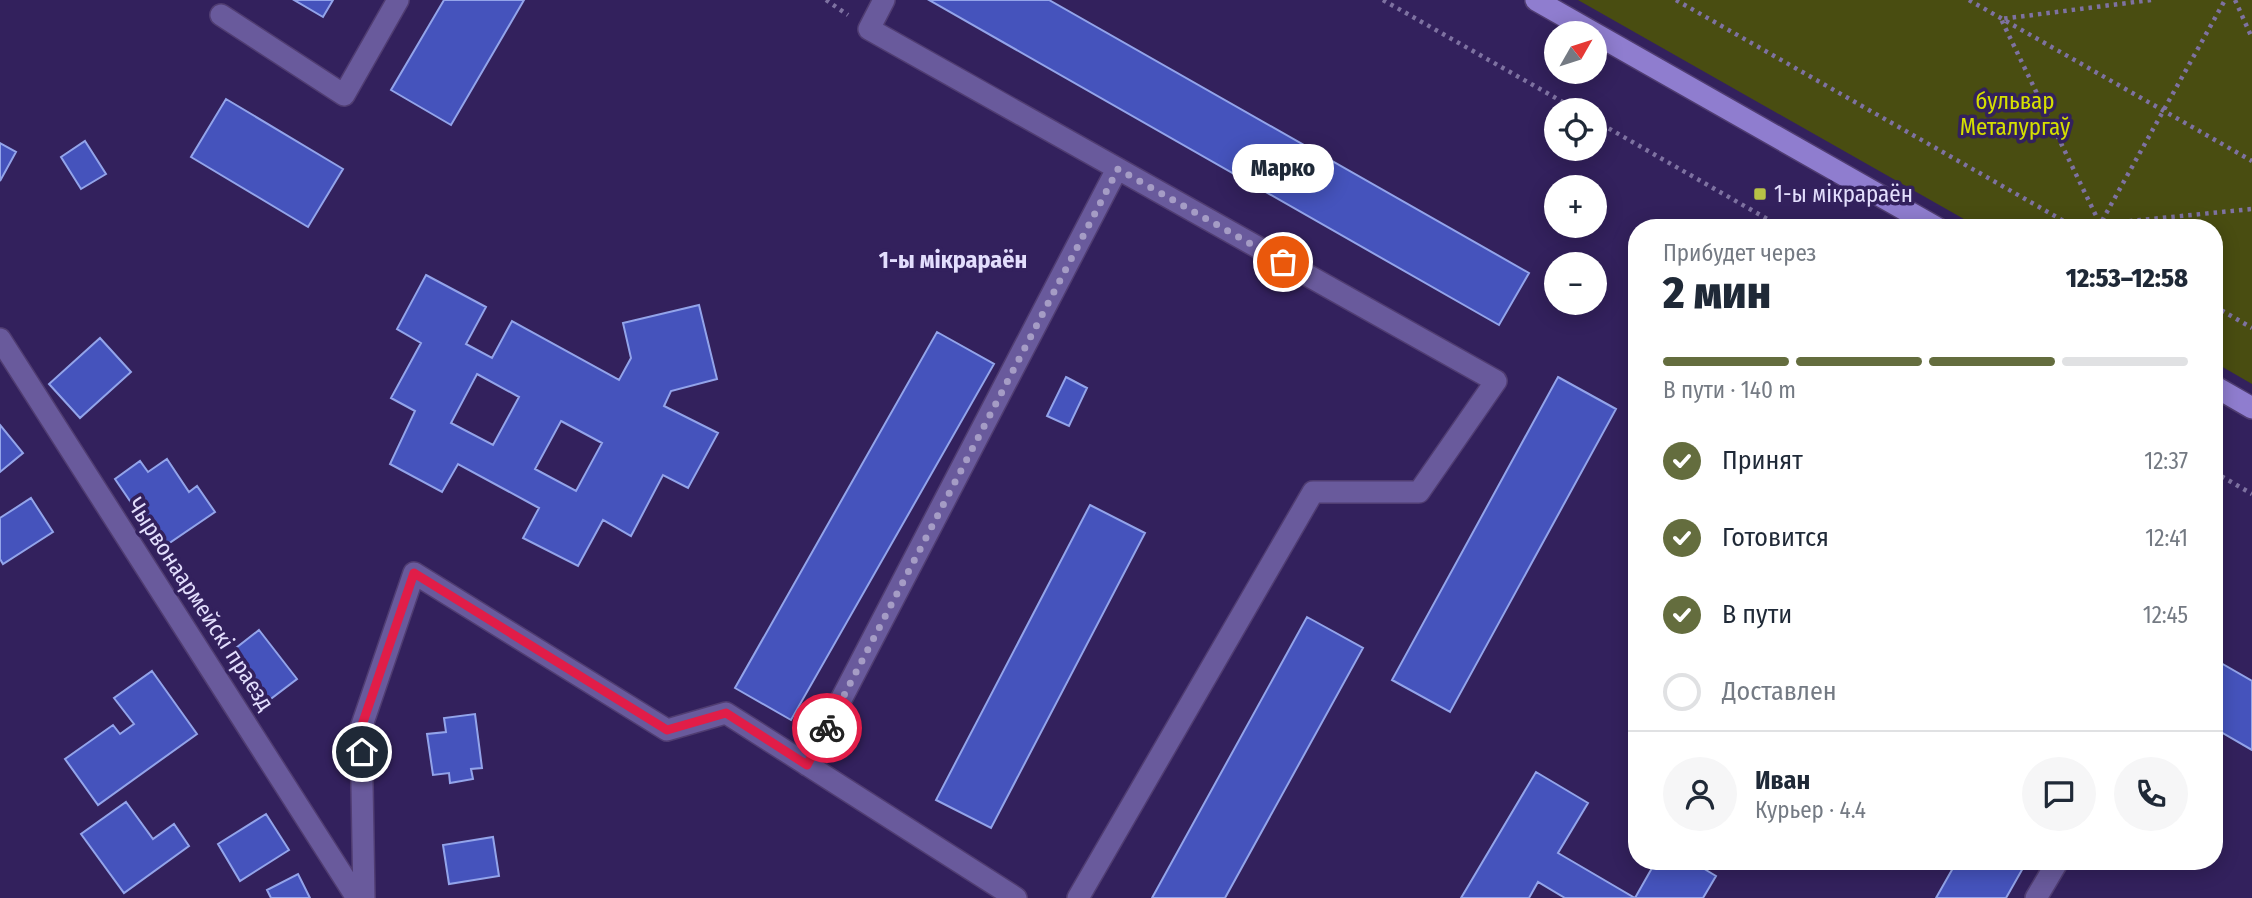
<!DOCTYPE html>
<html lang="ru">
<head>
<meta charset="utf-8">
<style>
  :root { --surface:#fff; --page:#f6f6f7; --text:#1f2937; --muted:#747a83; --line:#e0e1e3; --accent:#646d3e }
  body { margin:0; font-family:"Fira Sans Condensed",sans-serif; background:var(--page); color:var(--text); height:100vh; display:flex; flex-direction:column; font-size:26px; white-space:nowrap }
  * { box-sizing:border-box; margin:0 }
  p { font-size:23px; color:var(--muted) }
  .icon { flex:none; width:38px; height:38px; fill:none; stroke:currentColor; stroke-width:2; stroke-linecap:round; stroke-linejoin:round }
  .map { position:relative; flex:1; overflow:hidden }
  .side { position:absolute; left:1628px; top:219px; width:595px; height:651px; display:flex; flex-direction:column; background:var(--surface); border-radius:28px; box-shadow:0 4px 18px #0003 }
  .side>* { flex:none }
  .needle { width:46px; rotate:51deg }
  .tools { position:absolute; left:1544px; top:21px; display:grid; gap:14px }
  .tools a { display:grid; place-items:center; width:63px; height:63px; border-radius:50%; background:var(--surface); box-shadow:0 4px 18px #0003; font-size:35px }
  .pin { position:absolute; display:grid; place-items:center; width:60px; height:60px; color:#fff; margin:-30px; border:4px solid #fff; border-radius:50%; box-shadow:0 2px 7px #0007 }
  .courier { position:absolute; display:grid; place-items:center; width:70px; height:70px; margin:-35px; border:5px solid #e11d48; border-radius:50%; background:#fff; color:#222; box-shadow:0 2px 9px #0007 }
  .bubble { position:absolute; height:49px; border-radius:24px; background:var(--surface); box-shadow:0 4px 18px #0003; font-size:23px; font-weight:800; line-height:49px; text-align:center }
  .summary em { font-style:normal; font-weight:800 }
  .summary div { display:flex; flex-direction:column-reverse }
  .summary { display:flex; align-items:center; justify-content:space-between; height:119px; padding:0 35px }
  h1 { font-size:46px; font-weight:800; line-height:52px }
  .bar { display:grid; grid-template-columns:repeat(4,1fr); gap:10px 7px; align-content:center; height:84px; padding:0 35px }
  .bar i { height:9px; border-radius:5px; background:var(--line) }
  .bar .active { background:var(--accent) }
  .bar p { grid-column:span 4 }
  .line { display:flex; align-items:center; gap:18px; padding:0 35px; border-top:2px solid var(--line) }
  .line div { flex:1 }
  .round { display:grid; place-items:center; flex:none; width:74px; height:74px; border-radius:37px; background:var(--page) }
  ol { padding:0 35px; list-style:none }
  li { display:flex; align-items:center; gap:21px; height:77px }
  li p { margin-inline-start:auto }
  li .icon { padding:7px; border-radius:50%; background:var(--accent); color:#fff; stroke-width:4 }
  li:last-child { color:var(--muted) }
  li i { width:38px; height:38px; border:4px solid var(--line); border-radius:50% }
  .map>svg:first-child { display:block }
  .green { fill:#494d11 }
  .building { fill:#4553bc; stroke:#93a4ea; stroke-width:2; fill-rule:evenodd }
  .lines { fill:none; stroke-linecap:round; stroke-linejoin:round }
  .minor-casing { stroke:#503d72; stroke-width:24 }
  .major-casing { stroke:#503d72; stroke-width:24 }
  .path { stroke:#7e72a1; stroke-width:4.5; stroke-dasharray:3.5 5; stroke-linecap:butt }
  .minor { stroke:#695a9c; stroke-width:21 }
  .major { stroke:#8f7dcf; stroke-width:21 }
  .done { stroke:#a59cc5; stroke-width:7; stroke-dasharray:0 12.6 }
  .route { stroke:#e11d48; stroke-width:9 }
  .poi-dot { fill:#b8c146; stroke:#33215d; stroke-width:2.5 }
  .labels { text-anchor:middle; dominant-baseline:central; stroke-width:7; stroke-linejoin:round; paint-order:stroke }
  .park-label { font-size:23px; fill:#d6e000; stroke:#33215d }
  .poi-label { font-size:23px; fill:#e3defd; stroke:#33215d; text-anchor:start }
  .street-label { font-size:23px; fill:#e3defd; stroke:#33215d }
  .neighbourhood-label { font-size:24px; font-weight:bold; fill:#e3defd; stroke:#33215d }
</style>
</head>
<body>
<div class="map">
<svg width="2252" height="898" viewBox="0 0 2252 898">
  <rect width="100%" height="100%" fill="#33215d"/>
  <path class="green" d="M1578 0H2252V384L2214 362V228L1978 227Z"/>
  <path class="building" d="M294 0H333L323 17Z
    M444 0H524L451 125 391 90Z
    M929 0H1049L1529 273 1499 325Z
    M226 99 343 169 308 227 191 157Z
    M85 141 106 174 81 189 61 157Z
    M0 143 16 152 0 181Z
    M426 275 486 307 466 344 492 358 512 321 619 380 631 358 623 323 699 305 717 379 671 391 664 406 718 433 688 488 663 475 631 536 603 520 578 566 523 538 539 508 458 464 442 492 390 464 415 411 391 398 421 343 397 329ZM477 374 519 397 493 445 451 423ZM561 421 602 443 576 491 535 469Z
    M937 332 994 364 791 720 735 688Z
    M100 338 131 372 80 418 49 384Z
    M1066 377 1087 388 1069 426 1047 416Z
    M1558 377 1616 409 1450 712 1392 680Z
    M0 425 23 453 0 472Z
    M167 459 189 492 197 486 215 512 162 548 115 479 140 461 148 472Z
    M31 498 53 532 3 564 0 559V518Z
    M1090 505 1145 533 991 828 936 800Z
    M1307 617 1363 648 1225 898H1152Z
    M259 630 297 679 264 704 227 655Z
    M2214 659 2252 681V750L2214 728Z
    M152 671 197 734 98 805 65 759 113 725 120 734 134 724 114 698Z
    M475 714 482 768 471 769 473 779 450 783 449 773 433 775 427 734 446 732 444 718Z
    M1536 772 1588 803 1558 853 1635 898 1656 861H1691L1716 876 1703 898H1565L1538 882 1529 898H1461Z
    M126 802 153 839 174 824 189 846 124 893 81 834Z
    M266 814 289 850 240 881 218 844Z
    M493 837 499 876 449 884 443 845Z
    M1957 861H2027L2006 898H1936Z
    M298 874 310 898H271L267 890Z"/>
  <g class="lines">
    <g class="minor-casing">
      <path id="minor" d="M884 0 869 29 1496 381 1419 492H1313L1078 898
        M221 15 344 95 398 0
        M0 339 357 898
        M807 765 1117 169
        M364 898 361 728 414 573 667 730 726 713 1016 898
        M2036 898 2058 861"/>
    </g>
    <g class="major-casing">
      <path id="major" d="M1536 0 1937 228
        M2214 386 2252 408"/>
    </g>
    <path class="path" d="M826 0 848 15
      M1383 0 1577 110
      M1676 0 2076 228
      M1969 0 2252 161
      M2151 0 2001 19 2100 224 2252 209
      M2235 0 2252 38
      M1594 120 1783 228
      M2098 228 2225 0
      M2214 306 2252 328
      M2214 472 2252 494"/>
    <use href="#minor" class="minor"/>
    <use href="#major" class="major"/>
  </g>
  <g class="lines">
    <path class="done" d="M827 728 1118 169 1283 262"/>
    <path class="route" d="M362 752 361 728 414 573 667 730 726 713 807 765 827 728"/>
  </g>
  <rect class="poi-dot" x="1753" y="187" width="14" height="14" rx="3.5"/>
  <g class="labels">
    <g class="park-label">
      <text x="2015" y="101">бульвар<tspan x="2015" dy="26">Металургаў</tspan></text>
    </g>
    <g class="poi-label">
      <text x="1774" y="194">1-ы мікрараён</text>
    </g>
    <g class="street-label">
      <text transform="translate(201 604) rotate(57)">Чырвонаармейскі праезд</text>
    </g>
    <g class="neighbourhood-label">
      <text x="953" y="260">1-ы мікрараён</text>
    </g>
  </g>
</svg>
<div class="tools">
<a><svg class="needle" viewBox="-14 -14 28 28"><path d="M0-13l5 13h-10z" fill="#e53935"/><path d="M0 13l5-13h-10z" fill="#747a83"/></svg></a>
<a><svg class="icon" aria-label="locate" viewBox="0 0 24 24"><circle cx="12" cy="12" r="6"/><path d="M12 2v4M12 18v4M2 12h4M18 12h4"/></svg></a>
<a>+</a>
<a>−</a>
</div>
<div class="pin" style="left:1283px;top:262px;background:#ea580c"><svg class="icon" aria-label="bag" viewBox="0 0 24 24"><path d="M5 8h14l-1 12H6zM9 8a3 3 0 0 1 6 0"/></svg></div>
<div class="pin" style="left:362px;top:752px;background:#1f2937"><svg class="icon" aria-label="home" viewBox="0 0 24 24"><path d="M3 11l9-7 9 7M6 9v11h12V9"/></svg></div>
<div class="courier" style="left:827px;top:728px"><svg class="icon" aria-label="bike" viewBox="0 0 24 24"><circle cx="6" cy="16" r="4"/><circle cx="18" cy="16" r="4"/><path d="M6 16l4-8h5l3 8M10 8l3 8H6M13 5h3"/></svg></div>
<div class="bubble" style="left:1232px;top:144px;width:102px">Марко</div>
<section class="side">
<div class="summary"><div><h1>2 мин</h1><p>Прибудет через</p></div><em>12:53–12:58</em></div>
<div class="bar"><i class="active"></i><i class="active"></i><i class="active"></i><i></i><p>В пути · 140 m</p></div>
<ol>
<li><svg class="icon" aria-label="check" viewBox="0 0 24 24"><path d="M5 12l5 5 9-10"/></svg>Принят<p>12:37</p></li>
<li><svg class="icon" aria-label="check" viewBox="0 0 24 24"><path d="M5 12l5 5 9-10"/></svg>Готовится<p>12:41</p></li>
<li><svg class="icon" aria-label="check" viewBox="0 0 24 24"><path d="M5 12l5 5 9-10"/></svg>В пути<p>12:45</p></li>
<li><i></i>Доставлен</li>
</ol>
<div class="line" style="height:126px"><a class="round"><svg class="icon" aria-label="person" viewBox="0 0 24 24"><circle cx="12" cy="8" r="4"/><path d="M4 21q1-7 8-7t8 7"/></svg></a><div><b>Иван</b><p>Курьер · 4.4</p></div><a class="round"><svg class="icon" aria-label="chat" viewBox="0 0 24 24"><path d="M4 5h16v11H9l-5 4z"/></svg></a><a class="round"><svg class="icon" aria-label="phone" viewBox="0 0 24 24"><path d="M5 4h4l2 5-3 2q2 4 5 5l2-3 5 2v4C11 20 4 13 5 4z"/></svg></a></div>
</section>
</div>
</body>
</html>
